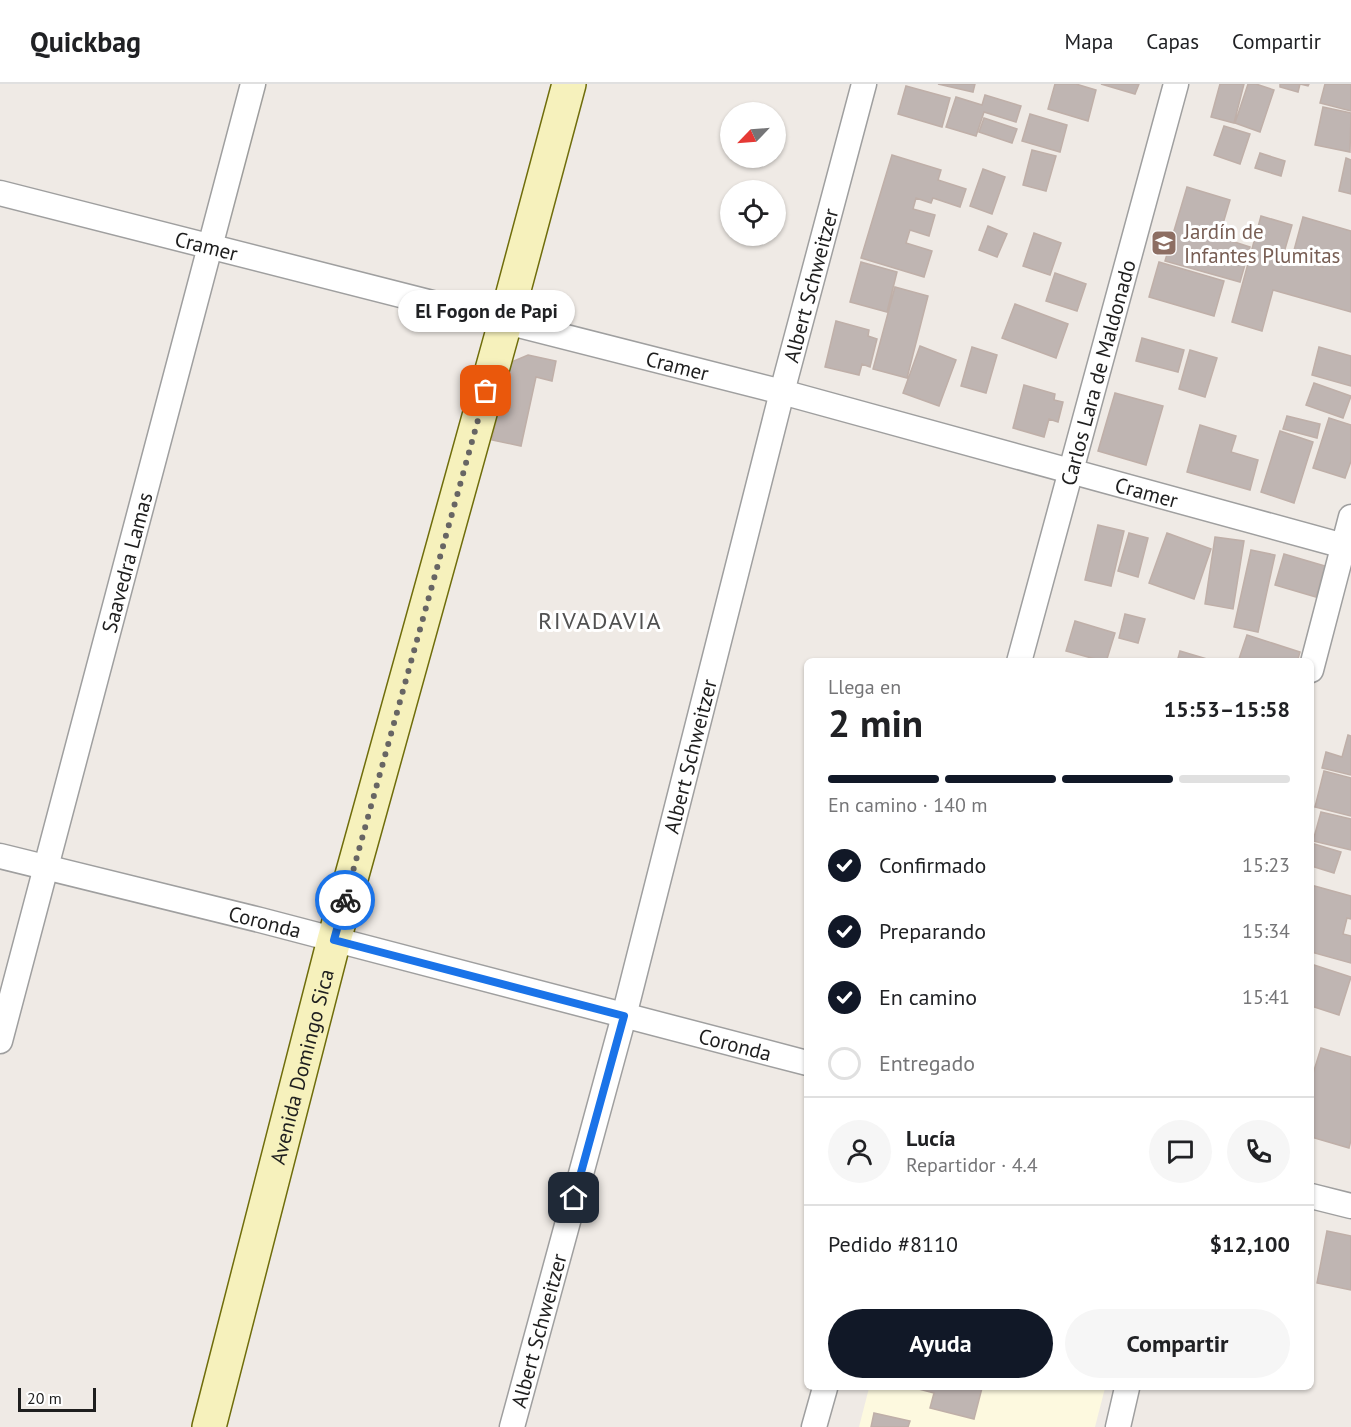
<!DOCTYPE html>
<html lang="es">
<head>
<meta charset="utf-8">
<style>
  :root { --surface:#fff; --page:#f6f6f6; --text:#202124; --muted:#757577; --line:#e0e0e0; --accent:#111827 }
  body { margin:0; font-family:"PT Sans",sans-serif; background:var(--page); color:var(--text); height:100vh; display:flex; flex-direction:column; font-size:22px; white-space:nowrap }
  * { box-sizing:border-box; margin:0 }
  p { font-size:20px; color:var(--muted) }
  .icon { flex:none; width:33px; height:33px; fill:none; stroke:currentColor; stroke-width:2; stroke-linecap:round; stroke-linejoin:round }
  .map { position:relative; flex:1; overflow:hidden }
  .sheet { position:absolute; left:804px; top:574px; width:510px; height:732px; display:flex; flex-direction:column; background:var(--surface); border-radius:9px; box-shadow:0 2px 4px #0004 }
  .sheet>* { flex:none }
  .needle { width:39px; rotate:245deg }
  .tools { position:absolute; left:720px; top:18px; display:grid; gap:12px }
  .tools a { display:grid; place-items:center; width:66px; height:66px; border-radius:50%; background:var(--surface); box-shadow:0 2px 4px #0004; font-size:30px }
  .scale { position:absolute; left:18px; bottom:15px; width:78px; box-sizing:border-box; padding-left:6px; border:3px solid #1e1e1e; border-top:0; font-size:16px; line-height:21px; white-space:nowrap; color:#1e1e1e; -webkit-text-stroke:4px #fff; paint-order:stroke }
  .pin { position:absolute; display:grid; place-items:center; width:51px; height:51px; color:#fff; margin:-26px; border-radius:12px; box-shadow:0 3px 9px #0006 }
  .courier { position:absolute; display:grid; place-items:center; width:60px; height:60px; margin:-30px; border:4px solid #1a73e8; border-radius:50%; background:#fff; color:#222; box-shadow:0 2px 8px #0007 }
  .bubble { position:absolute; height:42px; border-radius:21px; background:var(--surface); box-shadow:0 2px 4px #0004; font-size:20px; font-weight:800; line-height:42px; text-align:center }
  .head em { font-style:normal; font-weight:800 }
  .head div { display:flex; flex-direction:column-reverse }
  .head { display:flex; align-items:center; justify-content:space-between; height:102px; padding:0 24px }
  h1 { font-size:39px; font-weight:800; line-height:45px }
  .bar { display:grid; grid-template-columns:repeat(4,1fr); gap:9px 6px; align-content:center; height:72px; padding:0 24px }
  .bar i { height:8px; border-radius:4px; background:var(--line) }
  .bar .on { background:var(--accent) }
  .bar p { grid-column:span 4 }
  .line { display:flex; align-items:center; gap:15px; padding:0 24px; border-top:2px solid var(--line) }
  .line div { flex:1 }
  .round { display:grid; place-items:center; flex:none; width:63px; height:63px; border-radius:32px; background:var(--page) }
  ol { padding:0 24px; list-style:none }
  li { display:flex; align-items:center; gap:18px; height:66px }
  li p { margin-inline-start:auto }
  li .icon { padding:6px; border-radius:50%; background:var(--accent); color:#fff; stroke-width:4 }
  li:last-child { color:var(--muted) }
  li i { width:33px; height:33px; border:3px solid var(--line); border-radius:50% }
  .button { display:flex; gap:12px; margin-top:auto; padding:12px 24px }
  .button a { flex:1; height:69px; border-radius:36px; background:var(--accent); color:#fff; font-size:24px; font-weight:800; line-height:69px; text-align:center }
  .button a+a { background:var(--page); color:var(--text) }
  header { display:flex; align-items:center; gap:36px; box-sizing:border-box; height:84px; padding:0 30px; background:var(--surface); border-bottom:2px solid var(--line) }
  header strong { font-size:28px }
  nav { display:flex; gap:33px; margin-inline-start:auto; font-size:21px }
  .map>svg:first-child { display:block }
  .education { fill:#fdf9df }
  .building { fill:#bfb5b2; stroke:#bfafa8; stroke-width:1.5 }
  .lines { fill:none; stroke-linecap:round; stroke-linejoin:round }
  .street-casing { stroke:#9f9f9f; stroke-width:27 }
  .secondary-casing { stroke:#6f6d0b; stroke-width:36 }
  .street { stroke:#fff; stroke-width:24 }
  .secondary { stroke:#f6f1bc; stroke-width:33 }
  .done { stroke:#676564; stroke-width:6; stroke-dasharray:0 10.8 }
  .route { stroke:#1a73e8; stroke-width:8 }
  .labels { text-anchor:middle; dominant-baseline:central; stroke-width:6; stroke-linejoin:round; paint-order:stroke }
  .education-label { font-size:21px; fill:#785e54; stroke:#fff; text-anchor:start }
  .street-label { font-size:21px; fill:#1e1e1e; stroke:#fff }
  .quarter-label { font-size:24px; letter-spacing:1.5px; fill:#515151; stroke:#fff }
</style>
</head>
<body>
<header>
<strong>Quickbag</strong>
<nav><a>Mapa</a><a>Capas</a><a>Compartir</a></nav>
</header>
<div class="map">
<svg width="1351" height="1343" viewBox="0 0 1351 1343">
  <rect width="100%" height="100%" fill="#efeae5"/>
  <path class="education" d="M869 1304H1105L1095 1343H859Z"/>
  <path class="building" d="M938 0H975L973 8Z
    M1055 0H1076L1096 6 1088 37 1048 25Z
    M1101 0H1139L1135 10Z
    M1220 0H1244L1234 39 1211 33Z
    M1248 0H1256L1274 6 1260 48 1235 39Z
    M1280 0H1309L1308 2 1300 0 1298 8 1280 3Z
    M1325 0H1351V27L1320 19Z
    M906 2 950 14 942 43 898 30Z
    M985 11 1021 22 1016 38 984 28 976 52 946 43 956 13 982 21Z
    M1323 23 1351 29 1350 68 1315 61Z
    M1030 30 1067 41 1060 68 1022 57Z
    M984 34 1017 45 1012 59 979 48Z
    M1224 42 1250 50 1240 80 1214 71Z
    M1032 66 1056 72 1046 107 1023 101Z
    M1260 69 1285 77 1281 92 1255 84Z
    M892 71 941 86 938 96 966 105 960 123 933 114 931 119 916 114 913 125 935 131 929 152 910 146 906 159 932 167 924 193 861 174Z
    M1346 74 1351 76V110L1339 107Z
    M983 85 1005 93 992 130 970 122Z
    M1187 103 1230 116 1219 153 1250 163 1240 198 1165 177Z
    M1261 132 1292 141 1283 172 1323 183 1324 178 1293 170 1303 133 1351 147V228L1273 206 1262 247 1232 238Z
    M988 142 1007 150 997 173 979 166Z
    M1034 149 1061 159 1050 191 1023 182Z
    M861 178 897 188 887 228 850 218Z
    M1159 178 1224 197 1214 232 1149 213Z
    M1055 189 1086 200 1077 227 1046 217Z
    M895 203 928 212 907 294 873 285Z
    M1015 220 1068 240 1056 274 1002 254Z
    M836 237 869 246 868 252 877 255 870 283 862 280 859 291 825 283Z
    M1142 254 1184 266 1178 288 1136 277Z
    M920 262 956 276 939 322 903 309Z
    M972 263 997 271 986 309 961 302Z
    M1319 263 1351 272V302L1312 291Z
    M1190 266 1217 274 1205 313 1179 305Z
    M528 271 556 277 552 297 536 293 521 362 492 356 509 279Z
    M1314 299 1351 312 1343 334 1306 321Z
    M1024 301 1055 310 1054 316 1063 318 1058 338 1049 335 1044 353 1013 344Z
    M1115 309 1163 322 1146 381 1098 367Z
    M1287 332 1320 340 1317 354 1283 345Z
    M1329 334 1351 341V377L1345 394 1313 384Z
    M1200 341 1236 352 1231 368 1258 376 1250 406 1187 388Z
    M1280 347 1313 358 1294 419 1261 408Z
    M1098 441 1124 447 1111 502 1085 496Z
    M1129 449 1148 454 1138 493 1118 487Z
    M1167 449 1211 465 1194 515 1149 499Z
    M1215 453 1244 457 1233 525 1205 520Z
    M1251 466 1275 471 1258 548 1234 543Z
    M1284 470 1325 482 1316 513 1275 501Z
    M1125 530 1145 535 1138 559 1119 554Z
    M1075 537 1115 549 1106 578 1066 567Z
    M1247 551 1300 568 1297 578H1238Z
    M1180 567 1217 578H1177Z
    M1348 651 1351 652V691L1322 684 1326 668 1342 673Z
    M1324 687 1351 694V732L1315 723Z
    M1321 728 1351 735V766L1313 757Z
    M1311 759 1341 768 1334 789 1311 782Z
    M1311 801 1351 812V835L1347 834 1343 850 1351 852V879L1311 868Z
    M1311 880 1351 893 1339 931 1311 922Z
    M1321 964 1351 973V1056L1349 1064 1311 1053V996Z
    M1327 1147 1351 1152V1206L1317 1199Z
    M915 1304H982L974 1335 930 1324 934 1309Z
    M874 1329 910 1337 908 1343H871Z"/>
  <g class="lines">
    <g class="street-casing">
      <g id="street">
        <path id="s1" d="M0 109 782 308 1351 464"/>
        <path id="s2" d="M1019 578 1176 0"/>
        <path d="M1311 586 1351 433"/>
        <path id="s3" d="M0 772 260 836 807 979"/>
        <path id="s4" d="M0 957 253 0"/>
        <path d="M1311 1112 1351 1122"/>
        <path id="s5" d="M512 1343 624 932 782 308 864 0"/>
        <path d="M814 1343 825 1304"/>
        <path d="M1118 1343 1127 1304"/>
      </g>
    </g>
    <g class="secondary-casing">
      <g id="secondary">
        <path id="s6" d="M209 1343 334 856 505 239 569 0"/>
      </g>
    </g>
    <use href="#street" class="street"/>
    <use href="#secondary" class="secondary"/>
  </g>
  <g class="lines">
    <path class="done" d="M345 816 486 307"/>
    <path class="route" d="M345 816 334 856 624 932 574 1114"/>
  </g>
  <defs>
    <g id="school-square" transform="scale(1.35)"><rect x="-9" y="-9" width="18" height="18" rx="4" fill="#8d6e63" stroke="#fff"/><path d="M0-5L7-2L0 1L-7-2ZM-4 1L0 2.5L4 1V4Q0 6-4 4Z" fill="#fff"/></g>
  </defs>
  <g fill-rule="evenodd">
    <use href="#school-square" x="1164" y="159"/>
  </g>
  <g class="labels">
    <g class="education-label">
      <text x="1184" y="147">Jardín de<tspan x="1184" dy="24">Infantes Plumitas</tspan></text>
    </g>
    <g class="street-label">
      <text stroke="none"><textPath href="#s1" startOffset="213">Cramer</textPath></text>
      <text stroke="none"><textPath href="#s5" startOffset="1180">Albert Schweitzer</textPath></text>
      <text stroke="none"><textPath href="#s1" startOffset="699">Cramer</textPath></text>
      <text stroke="none"><textPath href="#s2" startOffset="300">Carlos Lara de Maldonado</textPath></text>
      <text stroke="none"><textPath href="#s1" startOffset="1185">Cramer</textPath></text>
      <text stroke="none"><textPath href="#s4" startOffset="495">Saavedra Lamas</textPath></text>
      <text stroke="none"><textPath href="#s5" startOffset="694">Albert Schweitzer</textPath></text>
      <text stroke="none"><textPath href="#s3" startOffset="273">Coronda</textPath></text>
      <text stroke="none"><textPath href="#s3" startOffset="759">Coronda</textPath></text>
      <text stroke="none"><textPath href="#s6" startOffset="372">Avenida Domingo Sica</textPath></text>
      <text stroke="none"><textPath href="#s5" startOffset="100">Albert Schweitzer</textPath></text>
    </g>
    <g class="quarter-label">
      <text x="600" y="536">RIVADAVIA</text>
    </g>
  </g>
</svg>
<div class="tools">
<a><svg class="needle" viewBox="-14 -14 28 28"><path d="M0-13l5 13h-10z" fill="#e53935"/><path d="M0 13l5-13h-10z" fill="#757577"/></svg></a>
<a><svg class="icon" aria-label="locate" viewBox="0 0 24 24"><circle cx="12" cy="12" r="6"/><path d="M12 2v4M12 18v4M2 12h4M18 12h4"/></svg></a>
</div>
<div class="scale">20 m</div>
<div class="pin" style="left:486px;top:307px;background:#ea580c"><svg class="icon" aria-label="bag" viewBox="0 0 24 24"><path d="M5 8h14l-1 12H6zM9 8a3 3 0 0 1 6 0"/></svg></div>
<div class="pin" style="left:574px;top:1114px;background:#1f2937"><svg class="icon" aria-label="home" viewBox="0 0 24 24"><path d="M3 11l9-7 9 7M6 9v11h12V9"/></svg></div>
<div class="courier" style="left:345px;top:816px"><svg class="icon" aria-label="bike" viewBox="0 0 24 24"><circle cx="6" cy="16" r="4"/><circle cx="18" cy="16" r="4"/><path d="M6 16l4-8h5l3 8M10 8l3 8H6M13 5h3"/></svg></div>
<div class="bubble" style="left:398px;top:206px;width:177px">El Fogon de Papi</div>
<section class="sheet">
<div class="head"><div><h1>2 min</h1><p>Llega en</p></div><em>15:53–15:58</em></div>
<div class="bar"><i class="on"></i><i class="on"></i><i class="on"></i><i></i><p>En camino · 140 m</p></div>
<ol>
<li><svg class="icon" aria-label="check" viewBox="0 0 24 24"><path d="M5 12l5 5 9-10"/></svg>Confirmado<p>15:23</p></li>
<li><svg class="icon" aria-label="check" viewBox="0 0 24 24"><path d="M5 12l5 5 9-10"/></svg>Preparando<p>15:34</p></li>
<li><svg class="icon" aria-label="check" viewBox="0 0 24 24"><path d="M5 12l5 5 9-10"/></svg>En camino<p>15:41</p></li>
<li><i></i>Entregado</li>
</ol>
<div class="line" style="height:108px"><a class="round"><svg class="icon" aria-label="person" viewBox="0 0 24 24"><circle cx="12" cy="8" r="4"/><path d="M4 21q1-7 8-7t8 7"/></svg></a><div><b>Lucía</b><p>Repartidor · 4.4</p></div><a class="round"><svg class="icon" aria-label="chat" viewBox="0 0 24 24"><path d="M4 5h16v11H9l-5 4z"/></svg></a><a class="round"><svg class="icon" aria-label="phone" viewBox="0 0 24 24"><path d="M5 4h4l2 5-3 2q2 4 5 5l2-3 5 2v4C11 20 4 13 5 4z"/></svg></a></div>
<div class="line" style="height:78px"><div>Pedido #8110</div><b>$12,100</b></div>
<div class="button"><a>Ayuda</a><a>Compartir</a></div>
</section>
</div>
</body>
</html>
